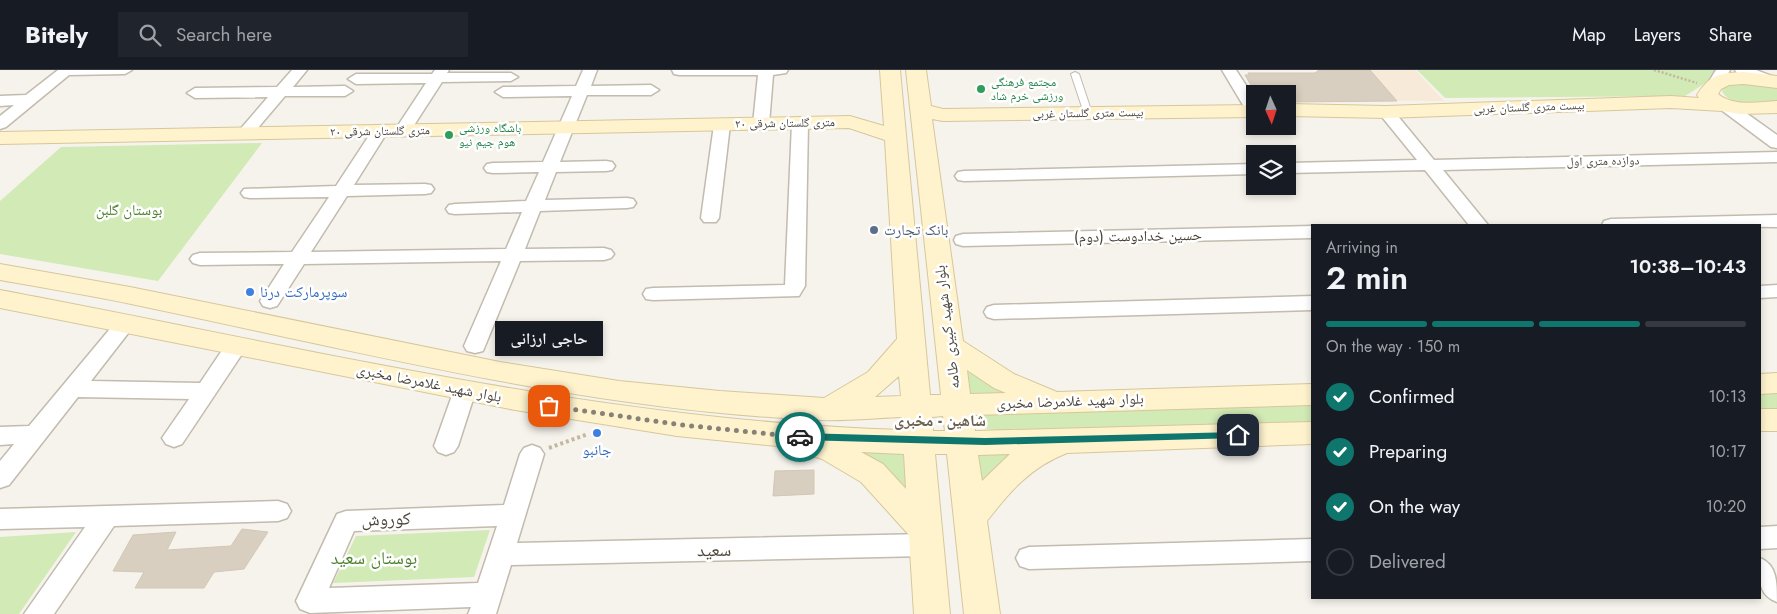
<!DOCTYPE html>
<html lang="en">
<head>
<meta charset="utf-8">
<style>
  :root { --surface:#171b24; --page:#20242c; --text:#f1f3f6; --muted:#9ea1a6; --line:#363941; --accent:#0f766e }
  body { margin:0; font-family:Jost,"Noto Naskh Arabic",sans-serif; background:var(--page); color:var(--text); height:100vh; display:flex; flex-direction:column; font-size:19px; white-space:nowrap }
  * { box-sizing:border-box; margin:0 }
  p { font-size:16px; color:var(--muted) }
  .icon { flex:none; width:28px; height:28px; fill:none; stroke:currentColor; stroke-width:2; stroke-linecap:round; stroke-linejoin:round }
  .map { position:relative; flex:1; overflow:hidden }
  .details { position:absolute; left:1311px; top:154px; width:450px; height:375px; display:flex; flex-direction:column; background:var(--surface); border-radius:0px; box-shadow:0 2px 8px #0003 }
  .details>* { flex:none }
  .needle { width:32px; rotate:177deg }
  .tools { position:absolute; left:1246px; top:15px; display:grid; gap:10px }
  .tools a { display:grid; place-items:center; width:50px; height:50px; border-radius:0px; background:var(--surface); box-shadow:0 2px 8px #0003; font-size:25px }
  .pin { position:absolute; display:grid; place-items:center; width:42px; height:42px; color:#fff; margin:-21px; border-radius:10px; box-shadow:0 2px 8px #0006 }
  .courier { position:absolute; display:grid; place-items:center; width:50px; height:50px; margin:-25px; border:4px solid #0f766e; border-radius:50%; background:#fff; color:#222; box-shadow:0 1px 6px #0007 }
  .bubble { position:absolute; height:35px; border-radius:0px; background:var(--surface); box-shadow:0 2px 8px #0003; font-size:16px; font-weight:600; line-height:35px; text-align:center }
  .headline em { font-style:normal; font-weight:600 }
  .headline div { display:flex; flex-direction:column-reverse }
  .headline { display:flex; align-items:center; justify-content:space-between; height:85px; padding:0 15px }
  h1 { font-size:32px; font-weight:600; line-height:38px }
  .bar { display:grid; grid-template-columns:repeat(4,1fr); gap:8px 5px; align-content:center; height:60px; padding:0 15px }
  .bar i { height:6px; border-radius:4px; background:var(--line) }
  .bar .selected { background:var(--accent) }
  .bar p { grid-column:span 4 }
  ol { padding:0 15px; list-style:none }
  li { display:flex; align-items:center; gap:15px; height:55px }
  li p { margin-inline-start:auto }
  li .icon { padding:5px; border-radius:50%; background:var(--accent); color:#fff; stroke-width:4 }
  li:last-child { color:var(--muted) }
  li i { width:28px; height:28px; border:2px solid var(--line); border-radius:50% }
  header { display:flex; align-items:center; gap:30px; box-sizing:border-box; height:70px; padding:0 25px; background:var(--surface); border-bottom:1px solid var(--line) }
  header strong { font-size:24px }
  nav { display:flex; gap:28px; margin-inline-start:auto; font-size:18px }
  .search { width:350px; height:45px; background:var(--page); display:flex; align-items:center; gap:12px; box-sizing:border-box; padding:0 18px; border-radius:0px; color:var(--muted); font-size:19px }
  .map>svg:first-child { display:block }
  .commercial { fill:#f7ead8 }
  .green { fill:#d2eab5 }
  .building { fill:#d8cfc1; stroke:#d3c7b4 }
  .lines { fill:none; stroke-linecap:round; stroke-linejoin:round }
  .lane-casing { stroke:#c2bbae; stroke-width:2 }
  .street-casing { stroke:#c2bbae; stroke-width:3 }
  .secondary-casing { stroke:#d6c79b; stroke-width:2 }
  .path-far1 { stroke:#c4b79f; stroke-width:2.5; stroke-dasharray:2 2; stroke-linecap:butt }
  .path { stroke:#c4b79f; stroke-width:4; stroke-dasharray:3 3; stroke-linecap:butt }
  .lane { fill:#fff; fill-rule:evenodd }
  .street { fill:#fff; fill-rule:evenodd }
  .secondary { fill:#fff3cd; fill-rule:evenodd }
  .route { fill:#0f766e }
  .done { stroke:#878178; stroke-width:5; stroke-dasharray:0 9 }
  .leisure-dot { fill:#2e9e5b; stroke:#fff; stroke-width:2 }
  .service-dot { fill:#5c6f8a; stroke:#fff; stroke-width:2 }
  .shop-dot { fill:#3f7fe0; stroke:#fff; stroke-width:2 }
  .labels { text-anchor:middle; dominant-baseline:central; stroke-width:5; stroke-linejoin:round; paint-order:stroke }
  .far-leisure-label { font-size:12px; fill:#27864d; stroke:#fff; text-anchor:start }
  .far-street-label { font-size:12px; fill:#4b4439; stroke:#fff }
  .park-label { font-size:15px; fill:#4a7f2a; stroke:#fff }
  .service-label { font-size:15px; fill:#4e5e75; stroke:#fff; text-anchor:start }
  .street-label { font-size:15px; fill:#4b4439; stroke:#fff }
  .shop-label { font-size:15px; fill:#366cbe; stroke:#fff; text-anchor:start }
  .neighbourhood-label { font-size:16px; font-weight:bold; fill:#6e6250; stroke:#fff }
  .near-street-label { font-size:18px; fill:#4b4439; stroke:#fff }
  .near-park-label { font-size:18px; fill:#4a7f2a; stroke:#fff }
</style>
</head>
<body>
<header>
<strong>Bitely</strong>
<div class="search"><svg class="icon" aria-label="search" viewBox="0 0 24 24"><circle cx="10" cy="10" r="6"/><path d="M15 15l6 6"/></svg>Search here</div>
<nav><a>Map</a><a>Layers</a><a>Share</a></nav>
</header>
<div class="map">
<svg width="1777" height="544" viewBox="0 0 1777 544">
  <rect width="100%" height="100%" fill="#f6f3ec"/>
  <path class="commercial" d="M1370 0H1415L1444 31H1397Z"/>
  <path class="green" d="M1417 0H1717L1712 9 1685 26 1445 28Z
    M1777 13V33C1762 33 1730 38 1722 21 1727 9 1764 13 1777 13Z
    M262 73 158 211 0 184V131L61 77Z
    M962 287 1027 324H969Z
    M1777 321V343H1760V322Z
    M1312 334V354L996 360 986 359 978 355 977 346 985 343Z
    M846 378H902L910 433Z
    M1031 380 982 426 976 381Z
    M490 460 474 507 333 513 356 466Z
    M76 462 19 544H0V467Z"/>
  <path class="building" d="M1319 0H1370L1397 31 1288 32V24H1256L1245 5H1249L1248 3H1315Z
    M814 400V424L773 426 775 401Z
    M242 459 268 462 244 499 214 502 204 518H135L144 502 113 501 133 465 176 462 167 480 231 476Z"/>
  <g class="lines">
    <g class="lane-casing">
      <path id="lane" d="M1075 2 1079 4 1092 43 1091 45H1088L1084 43 1071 4Z"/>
    </g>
    <g class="street-casing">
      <path id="street" d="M58 0H132L125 4 69 5 6 57 0 59V46L14 35 0 36V26L26 25Z
        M292 0H307L293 17 345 16 353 21 345 26H285L251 66 245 68 237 63 268 27 195 28 187 23 195 18 277 17Z
        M435 0H449L447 3H511L518 7 511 11 442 12 409 63 403 65 395 60 426 13 356 14 348 9 356 4H432Z
        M583 0H597L591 16 651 15 659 20 651 25H587L560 92 606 91 612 92 615 96 612 100 606 101 556 102 545 130 627 128 633 129 636 133 633 137 627 138 540 141 525 179 604 178 611 180 614 184 611 188 604 190 520 191 483 281 475 283 467 281 464 276 501 191 304 194 277 236 270 238 263 236 260 231 284 194 200 195 193 193 190 189 193 185 200 183 292 182 329 127 250 128 244 127 241 123 244 119 336 116 374 58 380 56 388 61 354 115 425 114 431 115 434 119 431 123 425 124 347 126 311 182 506 179 522 142 455 144 449 143 446 139 449 135 455 134 526 131 539 102 493 103 487 102 484 98 487 94 493 93 543 92 572 26 503 27 495 22 503 17 576 16Z
        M672 0H788L786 3 773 5 769 54 761 59 753 54 758 5H679L674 4Z
        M1222 0H1236L1255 29V47L1249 45Z
        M1716 0H1730L1721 16 1716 18 1708 13Z
        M1735 0H1756L1777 8V16L1737 3Z
        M1726 31 1732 33 1777 65V78L1771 77 1720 39 1718 36Z
        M1386 37 1392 39 1434 90 1777 82V92L1443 100 1488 155H1469L1425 100 1288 103V93L1417 90 1378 42Z
        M800 48 808 53 805 216 799 226 653 230 646 229 643 224 646 219 653 218 785 215 792 53Z
        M722 50 730 55 719 148 716 152H704L701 148 714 55Z
        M1255 94V104L964 111 958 110 955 106 958 102 964 101Z
        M1777 145V157L1602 155 1604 151 1611 149Z
        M1312 156V168L963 176 956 174 954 170 956 166 963 164Z
        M1777 215V227L1760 228V216Z
        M1312 226V240L994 249 987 247 984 242 987 237 994 235Z
        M126 246 133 248 136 253 91 311 200 313 229 270 237 268 245 270 248 275 182 374 174 377 166 374 162 368 189 329 78 327 9 415 0 418V391L14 374 0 375V357L29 356 119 248Z
        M465 312 473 314 476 320 458 376 454 382 446 385 438 382 434 376 454 320 457 314Z
        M532 375 540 378 544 384 517 473 926 464 935 467 939 475 935 483 926 486 511 495 496 544H468L471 537 310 543 300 539 296 531 337 444 346 441 504 435 520 384 524 378ZM497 456 478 513 329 518 354 461Z
        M278 431 287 434 291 441 287 448 278 451 114 456 54 544H24L85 457 0 459V439Z
        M1777 456V478L1760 479V457Z
        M1312 469V491L1029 499 1020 496 1016 488 1020 480 1029 477Z
        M1760 488C1777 495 1777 512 1777 532 1756 524 1760 507 1760 488Z"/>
    </g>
    <g class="secondary-casing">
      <path id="secondary" d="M880 0H900L930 325H941L906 0H926L931 36 943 39 1255 35V47L943 51 932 49 963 271 1014 304 1057 322 1312 314V335L973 345 975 361 1312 352V374L1067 383C1031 397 1010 421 987 451L1000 544H964L947 384H935L950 544H914L909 465 861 412 822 389 800 382 798 378 677 366 515 340 0 238V220C299 276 598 351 903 360L902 347C875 348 847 351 819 350 585 340 359 281 131 234 88 225 44 218 0 210V194L130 217 500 292 619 311 720 321 824 328 868 302 897 269 885 70 849 58 0 74V62L850 46 884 56ZM967 300 994 318 1006 323 970 324ZM899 306 901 326 875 327ZM943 346 945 361H933L932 347ZM861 382 904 384 906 419 883 394ZM1010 384 982 411 978 385Z
        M1744 2 1777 6V18L1744 14 1729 15 1721 19 1718 24C1734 37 1758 32 1777 31V43L1740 44 1722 41 1671 38 1386 48 1288 46V34L1386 36 1671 26 1699 28 1697 25C1710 4 1721 3 1744 2Z
        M1777 303V323L1760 324V304Z
        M1760 339H1777V361H1760Z"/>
    </g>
    <path class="path-far1" d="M1654 0 1697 13"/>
    <path class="path" d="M549 378 588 364"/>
    <use href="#lane" class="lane"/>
    <use href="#street" class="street"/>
    <use href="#secondary" class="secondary"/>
  </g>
  <path class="route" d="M1238 362 1242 365 1238 368 985 375 800 370 796 367 800 363 985 368Z"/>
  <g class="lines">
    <path class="done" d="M549 336 683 355 800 367"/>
  </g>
  <g class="leisure-dot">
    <circle cx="981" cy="19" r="5"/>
    <circle cx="449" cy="65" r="5"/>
  </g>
  <circle class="service-dot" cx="874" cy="160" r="5"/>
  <g class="shop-dot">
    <circle cx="250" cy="222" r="5"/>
    <circle cx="597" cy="363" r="5"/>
  </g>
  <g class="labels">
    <g class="far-leisure-label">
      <text x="991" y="12">مجتمع فرهنگی<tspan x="991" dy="14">ورزشی خرم شاد</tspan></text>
      <text x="459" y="58">باشگاه ورزشی<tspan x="459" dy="14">هوم جیم نیو</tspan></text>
    </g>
    <g class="far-street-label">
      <text transform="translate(1529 37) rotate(-2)">بیست متری گلستان غربی</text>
      <text transform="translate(1088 43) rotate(-1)">بیست متری گلستان غربی</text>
      <text transform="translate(785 53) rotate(-1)">۲۰ متری گلستان شرقی</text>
      <text transform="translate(380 61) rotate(-1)">۲۰ متری گلستان شرقی</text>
      <text transform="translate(1603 91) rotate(-1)">دوازده متری اول</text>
    </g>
    <g class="park-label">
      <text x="129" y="140">بوستان گلبن</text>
    </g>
    <g class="service-label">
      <text x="884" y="160">بانک تجارت</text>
    </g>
    <g class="street-label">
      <text transform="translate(1138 166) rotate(-1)">حسین خدادوست (دوم)</text>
      <text transform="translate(947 257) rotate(-97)">بلوار شهید کبیری طامه</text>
      <text transform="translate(429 313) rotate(11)">بلوار شهید غلامرضا مخبری</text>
      <text transform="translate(1070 331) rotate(-2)">بلوار شهید غلامرضا مخبری</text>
    </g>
    <g class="shop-label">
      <text x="260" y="222">سوپرمارکت درنا</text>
      <text x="597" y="380" text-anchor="middle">جانبو</text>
    </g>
    <g class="neighbourhood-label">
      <text x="940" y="350">شاهین - مخبری</text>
    </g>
    <g class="near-street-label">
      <text transform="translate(386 449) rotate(-2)">کوروش</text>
      <text transform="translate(714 480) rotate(-1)">سعید</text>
    </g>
    <g class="near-park-label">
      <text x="374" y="488">بوستان سعید</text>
    </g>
  </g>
</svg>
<div class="tools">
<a><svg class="needle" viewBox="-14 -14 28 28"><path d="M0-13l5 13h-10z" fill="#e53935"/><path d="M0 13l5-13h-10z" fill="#9ea1a6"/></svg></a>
<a><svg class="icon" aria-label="layers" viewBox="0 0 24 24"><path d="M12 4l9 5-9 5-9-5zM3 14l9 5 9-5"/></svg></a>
</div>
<div class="pin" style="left:549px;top:336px;background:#ea580c"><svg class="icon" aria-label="bag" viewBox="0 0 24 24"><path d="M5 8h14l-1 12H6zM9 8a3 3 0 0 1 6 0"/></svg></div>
<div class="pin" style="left:1238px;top:365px;background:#1f2937"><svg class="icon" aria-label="home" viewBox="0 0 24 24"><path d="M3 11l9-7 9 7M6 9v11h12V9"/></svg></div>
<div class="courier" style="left:800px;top:367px"><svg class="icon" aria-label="car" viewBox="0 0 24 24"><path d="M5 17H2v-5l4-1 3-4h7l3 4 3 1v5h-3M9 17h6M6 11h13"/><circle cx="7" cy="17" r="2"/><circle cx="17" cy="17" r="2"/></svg></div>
<div class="bubble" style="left:495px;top:251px;width:108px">حاجی ارزانی</div>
<section class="details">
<div class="headline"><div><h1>2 min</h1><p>Arriving in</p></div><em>10:38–10:43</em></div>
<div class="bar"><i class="selected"></i><i class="selected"></i><i class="selected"></i><i></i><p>On the way · 150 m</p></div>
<ol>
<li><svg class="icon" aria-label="check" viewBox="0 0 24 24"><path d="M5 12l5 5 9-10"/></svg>Confirmed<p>10:13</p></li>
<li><svg class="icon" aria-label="check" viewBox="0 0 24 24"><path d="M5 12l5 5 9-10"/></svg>Preparing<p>10:17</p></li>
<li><svg class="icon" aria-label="check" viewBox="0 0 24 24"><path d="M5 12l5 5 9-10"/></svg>On the way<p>10:20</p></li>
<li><i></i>Delivered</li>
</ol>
</section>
</div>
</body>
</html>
